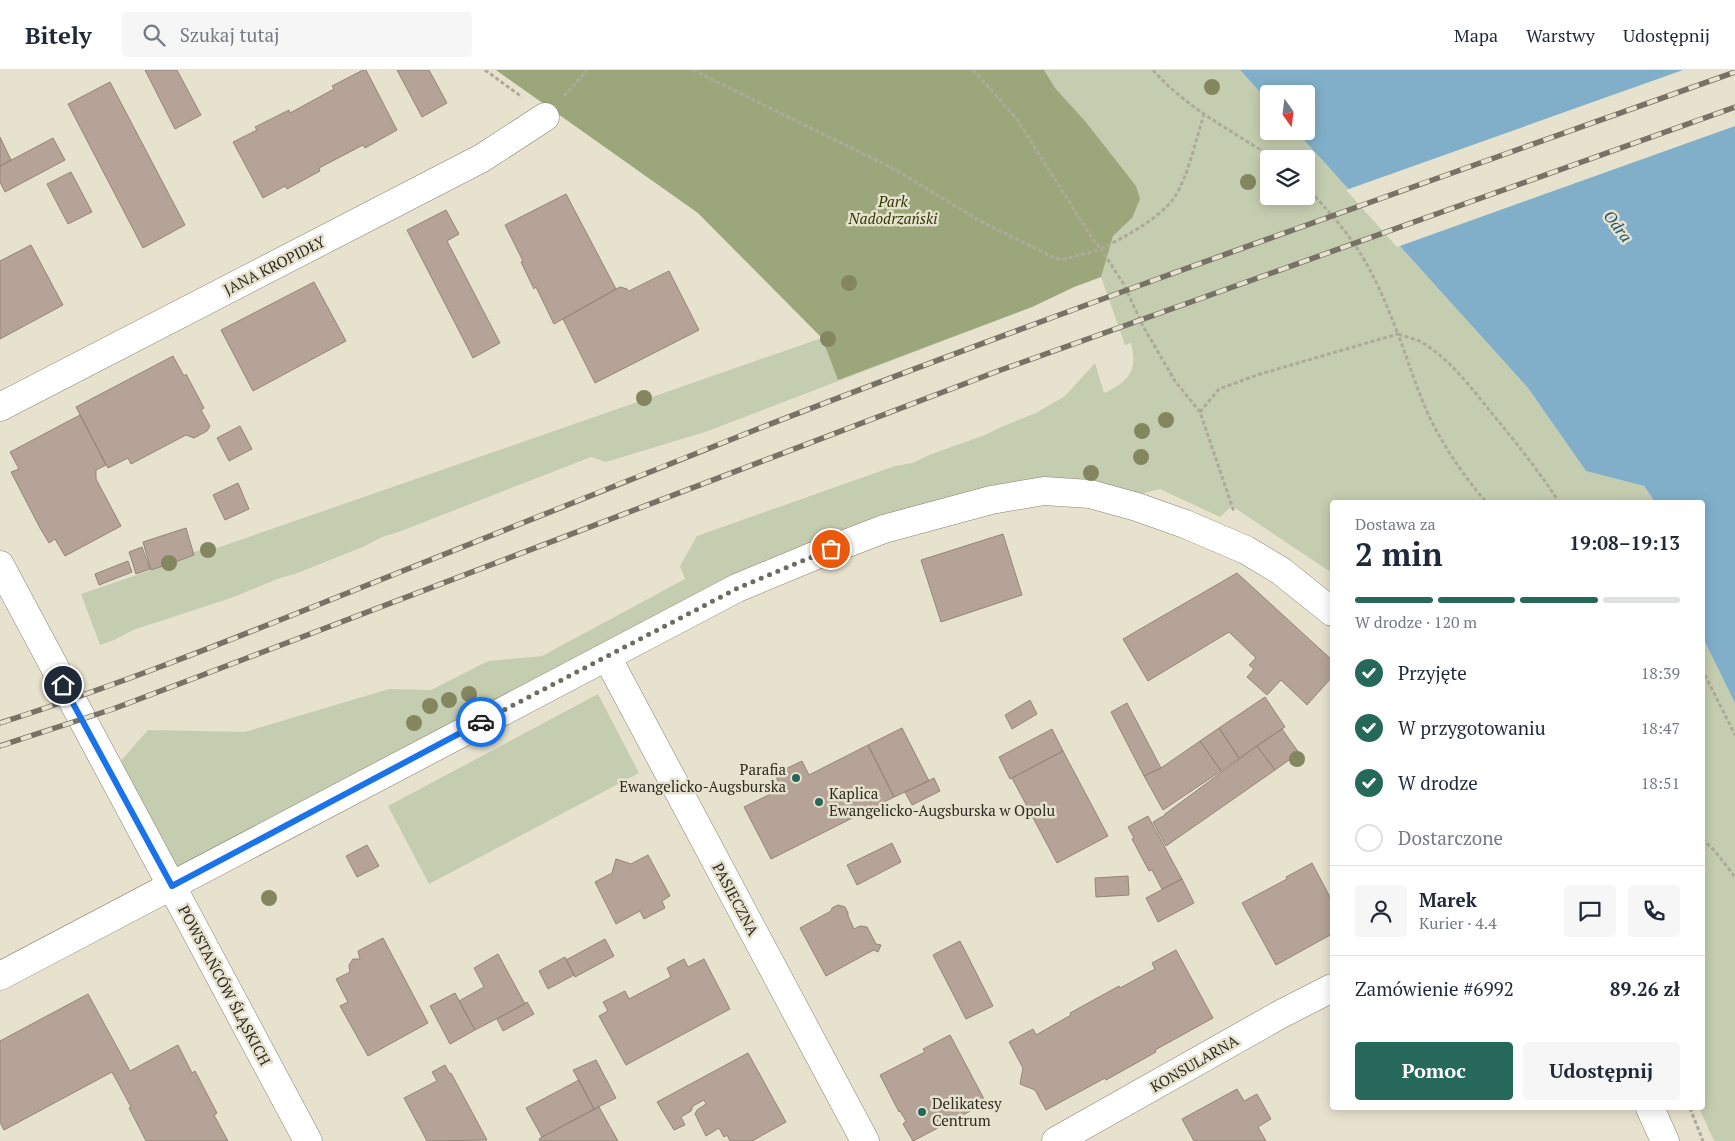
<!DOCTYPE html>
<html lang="pl">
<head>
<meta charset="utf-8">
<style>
  :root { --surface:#fff; --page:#f6f6f7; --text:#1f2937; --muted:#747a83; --line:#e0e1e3; --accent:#26695a }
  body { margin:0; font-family:"PT Serif",serif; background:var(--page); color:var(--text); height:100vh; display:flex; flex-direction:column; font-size:19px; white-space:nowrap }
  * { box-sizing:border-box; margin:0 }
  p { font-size:16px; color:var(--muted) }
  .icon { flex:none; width:28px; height:28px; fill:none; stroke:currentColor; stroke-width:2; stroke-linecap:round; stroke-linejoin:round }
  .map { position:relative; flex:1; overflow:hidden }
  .panel { position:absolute; left:1330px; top:430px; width:375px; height:610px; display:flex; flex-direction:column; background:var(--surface); border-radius:5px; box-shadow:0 2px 12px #0003 }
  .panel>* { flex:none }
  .needle { width:32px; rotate:166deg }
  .tools { position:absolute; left:1260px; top:15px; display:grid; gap:10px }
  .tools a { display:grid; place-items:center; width:55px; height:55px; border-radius:5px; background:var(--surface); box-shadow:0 2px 12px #0003; font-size:25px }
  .pin { position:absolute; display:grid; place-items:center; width:42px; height:42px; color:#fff; margin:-21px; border:2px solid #fff; border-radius:50%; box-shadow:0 1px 5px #0007 }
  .courier { position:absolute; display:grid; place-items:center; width:50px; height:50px; margin:-25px; border:4px solid #1a73e8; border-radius:50%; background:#fff; color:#222; box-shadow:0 1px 6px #0007 }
  .headline em { font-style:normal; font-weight:600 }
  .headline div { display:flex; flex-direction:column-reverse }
  .headline { display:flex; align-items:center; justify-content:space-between; height:85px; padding:0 25px }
  h1 { font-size:32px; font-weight:600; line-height:38px }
  .bar { display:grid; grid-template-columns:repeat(4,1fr); gap:8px 5px; align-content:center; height:60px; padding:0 25px }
  .bar i { height:6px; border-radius:4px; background:var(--line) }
  .bar .on { background:var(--accent) }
  .bar p { grid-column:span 4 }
  .line { display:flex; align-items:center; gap:12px; padding:0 25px; border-top:1px solid var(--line) }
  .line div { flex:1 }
  .round { display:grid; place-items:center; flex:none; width:52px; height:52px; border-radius:5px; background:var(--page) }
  ol { padding:0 25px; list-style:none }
  li { display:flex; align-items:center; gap:15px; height:55px }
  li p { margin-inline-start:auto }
  li .icon { padding:5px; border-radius:50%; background:var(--accent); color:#fff; stroke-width:4 }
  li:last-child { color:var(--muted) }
  li i { width:28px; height:28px; border:2px solid var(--line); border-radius:50% }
  .cta { display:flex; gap:10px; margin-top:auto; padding:10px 25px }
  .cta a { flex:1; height:58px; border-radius:5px; background:var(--accent); color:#fff; font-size:20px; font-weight:600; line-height:58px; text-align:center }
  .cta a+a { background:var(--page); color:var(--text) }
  header { display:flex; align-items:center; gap:30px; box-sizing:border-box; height:70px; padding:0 25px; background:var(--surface); border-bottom:1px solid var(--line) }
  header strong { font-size:24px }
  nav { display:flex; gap:28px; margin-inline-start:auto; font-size:18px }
  .search { width:350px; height:45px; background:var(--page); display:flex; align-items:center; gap:12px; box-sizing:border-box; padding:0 18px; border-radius:5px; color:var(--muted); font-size:19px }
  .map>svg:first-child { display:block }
  .green { fill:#c5cdb0; fill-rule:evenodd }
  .forest { fill:#9ba77b }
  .water { fill:#81afc9 }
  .pier { fill:#e7e2ce }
  .building { fill:#b4a396; stroke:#958578 }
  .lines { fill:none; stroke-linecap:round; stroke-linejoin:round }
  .minor-casing { stroke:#878270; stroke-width:29 }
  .path { stroke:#aeaa99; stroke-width:3; stroke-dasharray:4 2.5; stroke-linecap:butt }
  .minor { stroke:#fff; stroke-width:28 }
  .rail-casing { stroke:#767366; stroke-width:5.5 }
  .rail { stroke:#e7e2ce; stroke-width:4; stroke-dasharray:11; stroke-linecap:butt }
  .tree { fill:#83865f }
  .done { stroke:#6e6b5f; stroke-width:5; stroke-dasharray:0 9 }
  .route { stroke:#1a73e8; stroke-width:6 }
  .poi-dot { fill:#26695a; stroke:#e7e2ce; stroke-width:2 }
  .labels { text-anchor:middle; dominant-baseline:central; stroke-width:5; stroke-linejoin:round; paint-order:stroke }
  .park-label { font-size:15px; font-style:italic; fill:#313a04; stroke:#e7e2ce }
  .street-label { font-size:15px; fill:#2d2b23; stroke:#e7e2ce }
  .poi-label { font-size:15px; fill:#2d2b23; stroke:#e7e2ce; text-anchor:start }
  .water-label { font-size:16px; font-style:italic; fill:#1a546f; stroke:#e7e2ce }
</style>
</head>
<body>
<header>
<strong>Bitely</strong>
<div class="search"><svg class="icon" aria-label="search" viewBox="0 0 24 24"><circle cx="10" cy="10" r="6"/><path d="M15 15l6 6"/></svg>Szukaj tutaj</div>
<nav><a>Mapa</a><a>Warstwy</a><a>Udostępnij</a></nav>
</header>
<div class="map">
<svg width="1735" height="1071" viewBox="0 0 1735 1071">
  <rect width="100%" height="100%" fill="#e7e2ce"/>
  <path class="green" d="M496 0H1240L1269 32V61H1296L1528 318 1586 401 1644 416 1655 432H1332V503L1232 436 1220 447 1160 419 1141 424H1090L884 459 171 816 110 703 148 660 245 662 389 619 431 620 488 591 542 586 685 509 680 496 697 466 895 396 913 393 929 385 985 365 1001 357 1036 343 1065 326 1095 293 1104 323C1129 312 1138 300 1131 273L1125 275 1101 207 1074 217 1032 237 708 361 606 392 591 387 401 461 382 467 365 476 295 504 277 509 234 527 133 560 114 570 100 575 81 524 166 495 165 491 173 488 175 491 194 485V482L209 477 211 480 822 268 698 143ZM1269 89H1306V126H1269Z
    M1703 568 1735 633V1071H1714L1699 1038H1702Z
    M598 624 639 703 429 814 388 736Z"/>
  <path class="forest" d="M496 0H1044L1055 18 1085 51 1136 116 1140 129 1132 148 1113 166 1101 207 1074 217 1032 237 838 310 822 268 698 143Z"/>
  <path class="water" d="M1240 0H1735V633L1703 568 1702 432H1655L1644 416 1586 401 1528 318 1296 61H1306V24H1269V32Z"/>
  <path class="pier" d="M1683 0H1735V56L1397 177 1346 120Z"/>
  <path class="building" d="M145 0H177L201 45 175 59Z
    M363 0H366L397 60 365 78 363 75 319 98 320 101 287 119 285 116 263 128 233 72 257 60 255 57 289 40 290 43 334 19 332 16Z
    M397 0H429L447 33 422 47Z
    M110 12 185 155 143 178 68 34Z
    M0 67 11 90 0 96Z
    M53 68 65 90 5 122 0 112V96Z
    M71 102 92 142 68 154 47 114Z
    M566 124 616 219 554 254 536 217 534 219 521 192 523 191 505 155Z
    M446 140 459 164 447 171 500 273 473 288 407 160Z
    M31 175 63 235 0 269V191Z
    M669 201 699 260 595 313 563 249 620 217 627 219 629 221Z
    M314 212 346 271 253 321 221 260Z
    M173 286 184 306 186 304 204 338 201 340 210 356 207 361 194 368 186 365 131 394 128 388 108 398 76 337Z
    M80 345 106 395 96 400V409L121 456 65 486 55 469 49 473 40 458 11 402 19 399 10 382Z
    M240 356 252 379 229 391 217 368Z
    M238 413 249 439 225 450 213 425Z
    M186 458 194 485 175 492 173 488 165 491 166 495 151 500 143 472Z
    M1003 464 1022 525 941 552 921 490Z
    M142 477 150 499 136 504 129 482Z
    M128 491 132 502 99 515 95 504Z
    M1237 503 1332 590V607L1307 635 1281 610 1267 625 1247 607 1254 599 1249 595 1256 588 1229 562 1148 611 1123 569Z
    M1265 627 1285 657 1239 688 1219 658Z
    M1030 630 1037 644 1012 659 1005 645Z
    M1127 633 1161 698 1144 706 1111 642Z
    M902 658 929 711 894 727 868 675Z
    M1219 658 1239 688 1221 701 1200 671Z
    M1052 659 1063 681 1010 709 999 687Z
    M1282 659 1299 683 1275 700 1257 676Z
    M1200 671 1221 701 1163 740 1144 706 1161 698Z
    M868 675 894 727 771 789 744 737 781 719 775 704 802 691 809 705Z
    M1257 676 1275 700 1166 776 1153 752 1165 745V744Z
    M1063 681 1108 766 1057 793 1012 708Z
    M934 708 940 721 912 735 905 722Z
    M1148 746 1182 809 1162 819 1152 800 1149 801 1132 769 1134 768 1128 757Z
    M892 773 901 792 857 815 847 795Z
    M367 775 379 796 357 807 346 786Z
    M648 785 670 826 662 831 665 838 644 849 640 841 616 854 595 812 612 803 616 789 631 794Z
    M1312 793 1332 831V864L1276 895 1242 833 1287 809 1286 807Z
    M1128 806 1129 825 1096 827 1095 808Z
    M1182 809 1194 833 1158 852 1146 828Z
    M838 835 845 837 848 843V846L854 859 860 856 867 857 876 874 881 875 878 882 874 880 868 883 826 906 800 858 831 841 832 838Z
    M383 868 428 953 368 986 340 936 348 932 336 909 350 902 349 895 353 889H360L358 881Z
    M605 869 614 886 575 907 566 890Z
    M960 871 993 936 966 949 933 885Z
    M1176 880 1213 948 1155 980 1156 982 1106 1010 1105 1008 1046 1040 1035 1020 1020 1014 1023 998 1009 972 1033 959 1036 965 1071 945 1070 943 1119 916 1120 918 1155 899 1152 893Z
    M498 884 525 934 475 960 459 931 484 917 474 898Z
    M565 887 574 905 548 919 539 901Z
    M684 889 688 897 704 889 730 939 626 995 599 946 608 941 603 932 625 921 629 929 671 907 667 898Z
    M455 923 475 960 450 974 430 936Z
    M88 924 130 1001 178 975 192 1003 195 1001 217 1043 214 1045 228 1071H146L129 1038 131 1037 112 1002 4 1060 0 1052V971Z
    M527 932 534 944 503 961 497 949Z
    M950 965 984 1029 977 1032 980 1036 913 1071 903 1054 906 1051 900 1041 899 1042 880 1005 925 982 923 979Z
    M748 983 786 1052 752 1071H730L727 1065 724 1067 719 1058 706 1066 695 1044 697 1040 706 1034 704 1030 693 1036 691 1041 681 1047 685 1055 674 1060 657 1032Z
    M596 990 616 1028 594 1039 573 1000Z
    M445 995 450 1004 451 1003 487 1070 427 1071 404 1028 437 1011 432 1002Z
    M579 1010 594 1039 542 1067 526 1038Z
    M1237 1019 1244 1031 1257 1024 1271 1049 1258 1057 1266 1071H1194L1182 1049Z
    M599 1037 618 1071H540L539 1069 542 1067Z"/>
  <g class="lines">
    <g class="minor-casing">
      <path id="minor" d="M0 337 482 88 545 47
        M0 495 308 1071
        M607 587 865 1071
        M0 906 737 518 814 486 884 459 991 430 1044 421 1090 424 1137 437 1185 454 1246 480 1281 501 1332 542
        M1650 1038 1665 1071
        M1056 1071 1281 944 1332 918"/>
    </g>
    <path class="path" d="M485 0 522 27
      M693 0 896 100 980 151 1051 186 1061 190 1101 179 1123 213 1143 256 1175 311 1200 342 1234 442
      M973 0 1016 48 1094 171 1101 179C1124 167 1159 149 1174 128 1188 107 1196 69 1204 44
      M1153 0C1186 38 1232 61 1275 89
      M564 26 587 0
      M1306 117C1326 138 1345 159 1360 183 1376 208 1387 236 1398 264 1406 267 1416 269 1423 273 1450 290 1470 316 1490 341 1514 370 1538 400 1559 432
      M1200 342 1219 319 1260 304 1398 264C1411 298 1421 335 1440 367 1453 390 1469 412 1486 432
      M1702 599 1735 665
      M1702 769 1714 780 1735 807
      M1690 1038 1703 1071"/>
    <use href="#minor" class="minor"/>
    <g class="rail-casing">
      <path id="rail" d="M0 653C116 616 228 571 340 526 479 471 617 414 755 360 1079 234 1408 119 1735 2
        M0 676 113 639 200 606 998 301 1735 37"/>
    </g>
    <use href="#rail" class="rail"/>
  </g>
  <g class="tree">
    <circle cx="1212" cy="17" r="8"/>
    <circle cx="1248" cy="112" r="8"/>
    <circle cx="849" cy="213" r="8"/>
    <circle cx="828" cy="269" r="8"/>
    <circle cx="644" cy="328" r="8"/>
    <circle cx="1166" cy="350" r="8"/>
    <circle cx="1142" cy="361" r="8"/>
    <circle cx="1141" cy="387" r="8"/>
    <circle cx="1091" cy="403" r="8"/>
    <circle cx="208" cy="480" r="8"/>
    <circle cx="169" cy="493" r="8"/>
    <circle cx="469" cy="624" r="8"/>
    <circle cx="449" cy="630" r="8"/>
    <circle cx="430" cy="636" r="8"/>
    <circle cx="414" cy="653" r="8"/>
    <circle cx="1297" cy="689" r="8"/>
    <circle cx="269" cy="828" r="8"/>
  </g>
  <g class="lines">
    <path class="done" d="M481 652 738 518 831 479"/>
    <path class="route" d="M63 615 172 816 481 652"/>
  </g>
  <g class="poi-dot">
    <circle cx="796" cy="708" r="5"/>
    <circle cx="819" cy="732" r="5"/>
    <circle cx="922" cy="1042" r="5"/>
  </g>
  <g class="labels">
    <g class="park-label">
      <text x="893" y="131">Park<tspan x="893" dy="17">Nadodrzański</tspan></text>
    </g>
    <g class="street-label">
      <text transform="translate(274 195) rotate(-27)">JANA KROPIDŁY</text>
      <text transform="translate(736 829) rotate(62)">PASIECZNA</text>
      <text transform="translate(225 915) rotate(62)">POWSTAŃCÓW ŚLĄSKICH</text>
      <text transform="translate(1194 993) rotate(-30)">KONSULARNA</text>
    </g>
    <g class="poi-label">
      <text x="786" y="699" text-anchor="end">Parafia<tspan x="786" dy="17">Ewangelicko-Augsburska</tspan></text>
      <text x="829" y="723">Kaplica<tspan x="829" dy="17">Ewangelicko-Augsburska w Opolu</tspan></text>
      <text x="932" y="1033">Delikatesy<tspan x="932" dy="17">Centrum</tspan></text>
    </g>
    <g class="water-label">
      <text transform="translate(1618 156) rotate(53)">Odra</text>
    </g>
  </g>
</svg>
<div class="tools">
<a><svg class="needle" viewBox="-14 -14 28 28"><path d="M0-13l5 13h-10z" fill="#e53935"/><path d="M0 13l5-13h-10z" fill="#747a83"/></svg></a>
<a><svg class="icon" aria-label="layers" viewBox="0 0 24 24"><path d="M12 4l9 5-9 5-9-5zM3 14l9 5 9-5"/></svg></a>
</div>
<div class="pin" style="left:831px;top:479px;background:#ea580c"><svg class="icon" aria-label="bag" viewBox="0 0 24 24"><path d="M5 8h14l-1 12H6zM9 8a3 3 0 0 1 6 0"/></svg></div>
<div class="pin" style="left:63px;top:615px;background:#1f2937"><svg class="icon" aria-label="home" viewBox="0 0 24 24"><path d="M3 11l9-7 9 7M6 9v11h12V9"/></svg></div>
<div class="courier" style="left:481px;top:652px"><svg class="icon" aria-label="car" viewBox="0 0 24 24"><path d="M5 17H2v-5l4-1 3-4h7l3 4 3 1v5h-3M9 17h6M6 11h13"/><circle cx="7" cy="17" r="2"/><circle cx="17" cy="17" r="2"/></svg></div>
<section class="panel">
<div class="headline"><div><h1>2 min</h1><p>Dostawa za</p></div><em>19:08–19:13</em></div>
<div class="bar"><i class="on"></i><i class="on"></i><i class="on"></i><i></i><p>W drodze · 120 m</p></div>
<ol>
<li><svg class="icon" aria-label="check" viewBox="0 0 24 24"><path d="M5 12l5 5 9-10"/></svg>Przyjęte<p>18:39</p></li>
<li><svg class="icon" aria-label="check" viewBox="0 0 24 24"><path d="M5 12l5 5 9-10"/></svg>W przygotowaniu<p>18:47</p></li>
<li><svg class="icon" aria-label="check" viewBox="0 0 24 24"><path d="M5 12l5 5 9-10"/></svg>W drodze<p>18:51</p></li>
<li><i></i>Dostarczone</li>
</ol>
<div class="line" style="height:90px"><a class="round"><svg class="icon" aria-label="person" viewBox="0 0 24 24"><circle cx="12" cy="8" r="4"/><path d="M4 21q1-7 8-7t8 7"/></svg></a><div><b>Marek</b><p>Kurier · 4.4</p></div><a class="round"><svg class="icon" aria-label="chat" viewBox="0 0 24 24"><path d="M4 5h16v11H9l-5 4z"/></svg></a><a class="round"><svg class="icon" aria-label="phone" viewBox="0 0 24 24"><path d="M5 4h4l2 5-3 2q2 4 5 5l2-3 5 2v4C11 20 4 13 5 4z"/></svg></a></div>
<div class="line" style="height:65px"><div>Zamówienie #6992</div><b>89.26 zł</b></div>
<div class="cta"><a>Pomoc</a><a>Udostępnij</a></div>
</section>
</div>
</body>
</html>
